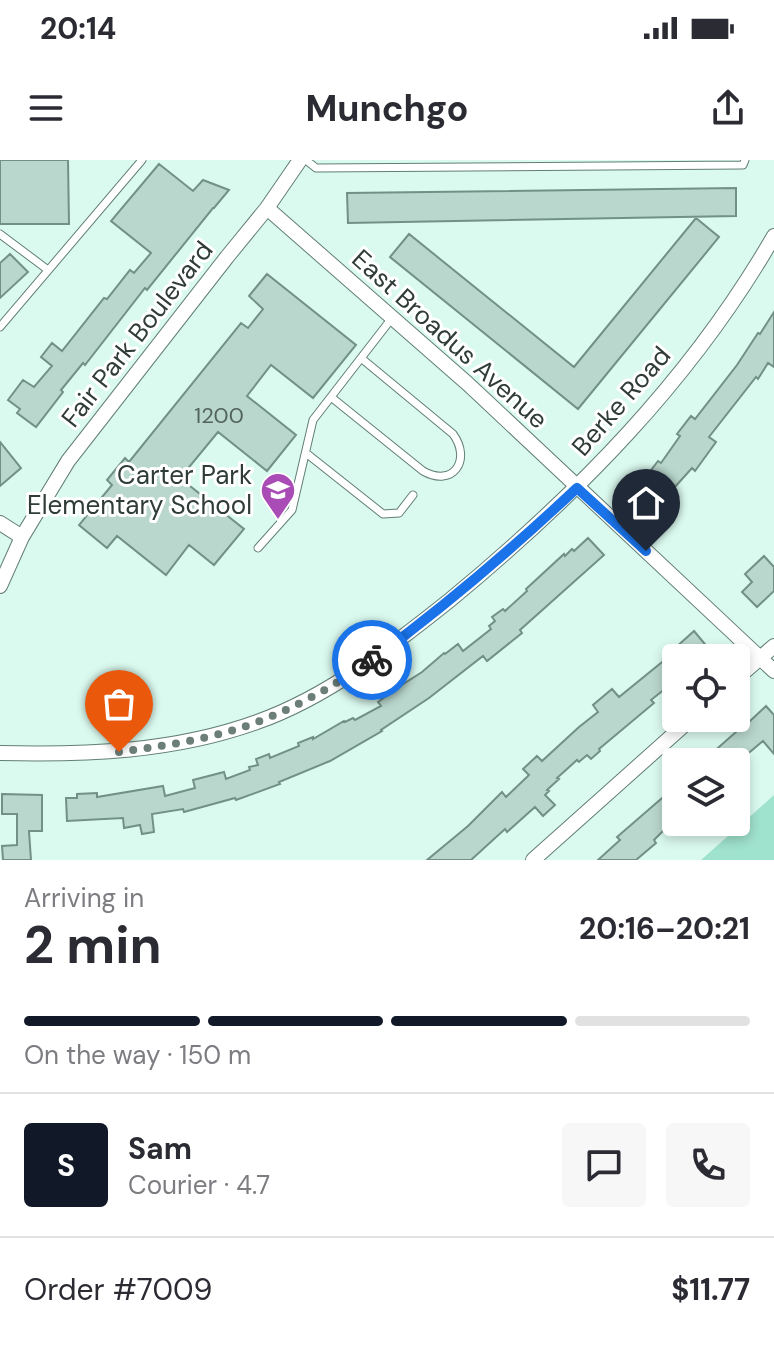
<!DOCTYPE html>
<html lang="en">
<head>
<meta charset="utf-8">
<style>
  :root { --surface:#fff; --page:#f7f7f7; --text:#2b2b33; --muted:#7c7c81; --line:#e1e1e2; --accent:#111827 }
  body { margin:0; font-family:"DM Sans",sans-serif; background:var(--page); color:var(--text); height:100vh; display:flex; flex-direction:column; font-size:30px; white-space:nowrap }
  * { box-sizing:border-box; margin:0 }
  p { font-size:26px; color:var(--muted) }
  .icon { flex:none; width:44px; height:44px; fill:none; stroke:currentColor; stroke-width:2; stroke-linecap:round; stroke-linejoin:round }
  .map { position:relative; height:700px; overflow:hidden }
  .sheet { display:flex; flex-direction:column; background:var(--surface); flex:1 }
  .sheet>* { flex:none }
  .buttons { position:absolute; left:662px; top:484px; display:grid; gap:16px }
  .buttons a { display:grid; place-items:center; width:88px; height:88px; border-radius:8px; background:var(--surface); box-shadow:0 4px 12px #0003; font-size:40px }
  .pin { position:absolute; display:grid; place-items:center; width:68px; height:68px; color:#fff; margin:-82px -34px; border-radius:50% 50% 50% 0; rotate:-45deg; box-shadow:0 0 8px #0007 }
  .pin .icon { rotate:45deg }
  .courier { position:absolute; display:grid; place-items:center; width:80px; height:80px; margin:-40px; border:6px solid #1a73e8; border-radius:50%; background:#fff; color:#222; box-shadow:0 2px 10px #0007 }
  .summary em { font-style:normal; font-weight:700 }
  .summary div { display:flex; flex-direction:column-reverse }
  .summary { display:flex; align-items:center; justify-content:space-between; height:136px; padding:0 24px }
  h1 { font-size:52px; font-weight:700; line-height:60px }
  .bar { display:grid; grid-template-columns:repeat(4,1fr); gap:12px 8px; align-content:center; height:96px; padding:0 24px }
  .bar i { height:10px; border-radius:6px; background:var(--line) }
  .bar .selected { background:var(--accent) }
  .bar p { grid-column:span 4 }
  .line { display:flex; align-items:center; gap:20px; padding:0 24px; border-top:2px solid var(--line) }
  .line div { flex:1 }
  .round { display:grid; place-items:center; flex:none; width:84px; height:84px; border-radius:8px; background:var(--page) }
  .status { display:flex; justify-content:space-between; align-items:center; height:56px; padding:0 40px; background:var(--surface); direction:ltr }
  .status svg { height:22px; fill:currentColor }
  header { display:flex; justify-content:space-between; align-items:center; height:104px; padding:0 24px; background:var(--surface); font-size:36px; font-weight:700 }
  .map>svg:first-child { display:block }
  .green { fill:#9fe2cd }
  .building { fill:#b9d7cd; stroke:#739086; stroke-width:2 }
  .lines { fill:none; stroke-linecap:round; stroke-linejoin:round }
  .lane-casing { stroke:#627e75; stroke-width:9 }
  .street-casing { stroke:#627e75; stroke-width:16 }
  .lane { stroke:#fff; stroke-width:7 }
  .street { stroke:#fff; stroke-width:14 }
  .done { stroke:#6c7e78; stroke-width:8; stroke-dasharray:0 14.4 }
  .route { stroke:#1a73e8; stroke-width:10 }
  .labels { text-anchor:middle; dominant-baseline:central; stroke-width:6; stroke-linejoin:round; paint-order:stroke }
  .number-label { font-size:22px; fill:#52635d }
  .street-label { font-size:26px; fill:#303c38; stroke:#fff }
  .poi-label { font-size:26px; fill:#303c38; stroke:#fff; text-anchor:end }
</style>
</head>
<body>
<div class="status"><b>20:14</b><svg viewBox="0 0 49 12"><path d="M0 12V9h3v3zM5 12V6h3v6zM10 12V3h3v9zM15 12V0h3v12zM26 1h20v11H26zM47 4h2v5h-2z"/></svg></div>
<header><svg class="icon" aria-label="menu" viewBox="0 0 24 24"><path d="M4 6h16M4 12h16M4 18h16"/></svg>Munchgo<svg class="icon" aria-label="share" viewBox="0 0 24 24"><path d="M12 15V3M7 8l5-5 5 5M5 13v7h14v-7"/></svg></header>
<div class="map">
<svg width="774" height="700" viewBox="0 0 774 700">
  <rect width="100%" height="100%" fill="#dbfaef"/>
  <path class="green" d="M774 635V700H701Z"/>
  <path class="building" d="M0 0H68L69 64H0Z
    M159 4 193 31 203 20 229 30 214 48H213L147 130 145 128 85 205 83 203 61 230 63 232 36 267 17 253 20 249 8 240 23 220 34 227 52 206 41 197 52 183 62 191 104 138 107 139 130 110 134 113 151 93 111 61Z
    M736 28V56L348 63 347 33Z
    M696 58 719 77 578 249 390 97 409 74 574 207Z
    M10 94 28 112 0 138V103Z
    M267 114 356 185 313 238 271 205 247 236 296 275 267 311 218 272 180 318 244 369 214 405 189 385 166 415 117 376 107 388 79 365 112 325 107 320 125 298 129 302 241 163 248 168 263 149 249 136Z
    M774 152V207L768 203 758 219 756 217 709 277 716 282 695 311 692 308 674 328 668 323 649 345 632 331 638 324 636 322 645 311 648 314 658 301 661 303 680 276 677 274 691 256 695 259 737 205 758 173 760 174Z
    M0 282 21 308 0 326Z
    M588 378 604 395 520 470 522 473 487 501 483 496 429 538 381 570 382 571 330 601 279 622 280 624 236 640 235 638 184 652 183 649 152 654 154 672 142 674 140 665 124 668 123 658 67 661 66 638H77V634L97 633V637L163 626 165 636 195 628 193 620 224 612 226 619 250 610 249 607 258 605 256 599 269 594 270 598 299 586 298 583 313 577V579L344 561 345 562 353 558 355 560 381 546 378 542 389 534 388 532 399 524 400 526 422 512 444 493 445 494 458 484 463 491 491 469 489 466 495 461 492 457 503 449 505 451 527 431 526 429 564 394 565 396 572 389 574 391Z
    M764 396 774 407V431L757 447 742 432 752 422 745 414Z
    M694 471 709 489 700 498H676V520L651 540 654 543 599 589 600 591 591 599 587 595 579 602 577 600 557 618 559 619 547 630 549 631 545 635 555 645 543 656 535 647 507 672 505 669 471 700H427L468 666 502 632 506 637 529 615 523 609 537 596 542 601 579 567 598 552 593 545 612 529 619 537 667 498H664Z
    M766 546 774 555V594L763 581 738 602H702L736 572 728 563 736 558 740 552 749 562Z
    M676 626V658L654 680 656 683 636 700H598L620 680 617 677Z
    M2 634 42 635V671H29L31 700H3L2 686 17 685V654H2Z"/>
  <g class="lines">
    <g class="lane-casing">
      <path id="lane" d="M306 0 316 8 743 5 745 0
        M0 74 48 110
        M0 167 142 0
        M331 237 423 311C453 328 472 300 453 274L361 198
        M306 293 383 354 399 353 413 335
        M258 388 292 350 313 260 392 158"/>
    </g>
    <g class="street-casing">
      <path id="street" d="M267 48 468 224 774 511
        M0 363 22 377
        M0 426 22 377 68 301 227 97 267 48 300 0
        M736 519 774 486
        M0 593C87 595 174 592 257 562 328 537 391 487 450 440 577 335 691 220 774 76
        M533 700 692 558"/>
    </g>
    <use href="#lane" class="lane"/>
    <use href="#street" class="street"/>
  </g>
  <g class="lines">
    <path class="done" d="M119 592C157 587 197 581 234 570 283 555 330 529 372 500"/>
    <path class="route" d="M372 500C444 447 512 389 577 328L646 391"/>
  </g>
  <defs>
    <g id="school-pin" transform="scale(1.8)"><path d="M0 17L-7.5 6A9.5 9.5 0 1 1 7.5 6Z" fill="#a94cb6" stroke="#fff"/><path d="M0-5L7-2L0 1L-7-2ZM-4 1L0 2.5L4 1V4Q0 6-4 4Z" fill="#fff"/></g>
  </defs>
  <g fill-rule="evenodd">
    <use href="#school-pin" x="278" y="330"/>
  </g>
  <g class="labels">
    <g class="number-label">
      <text x="219" y="255">1200</text>
    </g>
    <g class="street-label">
      <text transform="translate(137 174) rotate(-52)">Fair Park Boulevard</text>
      <text transform="translate(450 179) rotate(42)">East Broadus Avenue</text>
      <text transform="translate(621 241) rotate(-49)">Berke Road</text>
    </g>
    <g class="poi-label">
      <text x="252" y="315">Carter Park<tspan x="252" dy="30">Elementary School</tspan></text>
    </g>
  </g>
</svg>
<div class="buttons">
<a><svg class="icon" aria-label="locate" viewBox="0 0 24 24"><circle cx="12" cy="12" r="6"/><path d="M12 2v4M12 18v4M2 12h4M18 12h4"/></svg></a>
<a><svg class="icon" aria-label="layers" viewBox="0 0 24 24"><path d="M12 4l9 5-9 5-9-5zM3 14l9 5 9-5"/></svg></a>
</div>
<div class="pin" style="left:119px;top:592px;background:#ea580c"><svg class="icon" aria-label="bag" viewBox="0 0 24 24"><path d="M5 8h14l-1 12H6zM9 8a3 3 0 0 1 6 0"/></svg></div>
<div class="pin" style="left:646px;top:391px;background:#1f2937"><svg class="icon" aria-label="home" viewBox="0 0 24 24"><path d="M3 11l9-7 9 7M6 9v11h12V9"/></svg></div>
<div class="courier" style="left:372px;top:500px"><svg class="icon" aria-label="bike" viewBox="0 0 24 24"><circle cx="6" cy="16" r="4"/><circle cx="18" cy="16" r="4"/><path d="M6 16l4-8h5l3 8M10 8l3 8H6M13 5h3"/></svg></div>
</div>
<section class="sheet">
<div class="summary"><div><h1>2 min</h1><p>Arriving in</p></div><em>20:16–20:21</em></div>
<div class="bar"><i class="selected"></i><i class="selected"></i><i class="selected"></i><i></i><p>On the way · 150 m</p></div>
<div class="line" style="height:144px"><b class="round" style="background:var(--accent);color:#fff">S</b><div><b>Sam</b><p>Courier · 4.7</p></div><a class="round"><svg class="icon" aria-label="chat" viewBox="0 0 24 24"><path d="M4 5h16v11H9l-5 4z"/></svg></a><a class="round"><svg class="icon" aria-label="phone" viewBox="0 0 24 24"><path d="M5 4h4l2 5-3 2q2 4 5 5l2-3 5 2v4C11 20 4 13 5 4z"/></svg></a></div>
<div class="line" style="height:104px"><div>Order #7009</div><b>$11.77</b></div>
</section>
</body>
</html>
